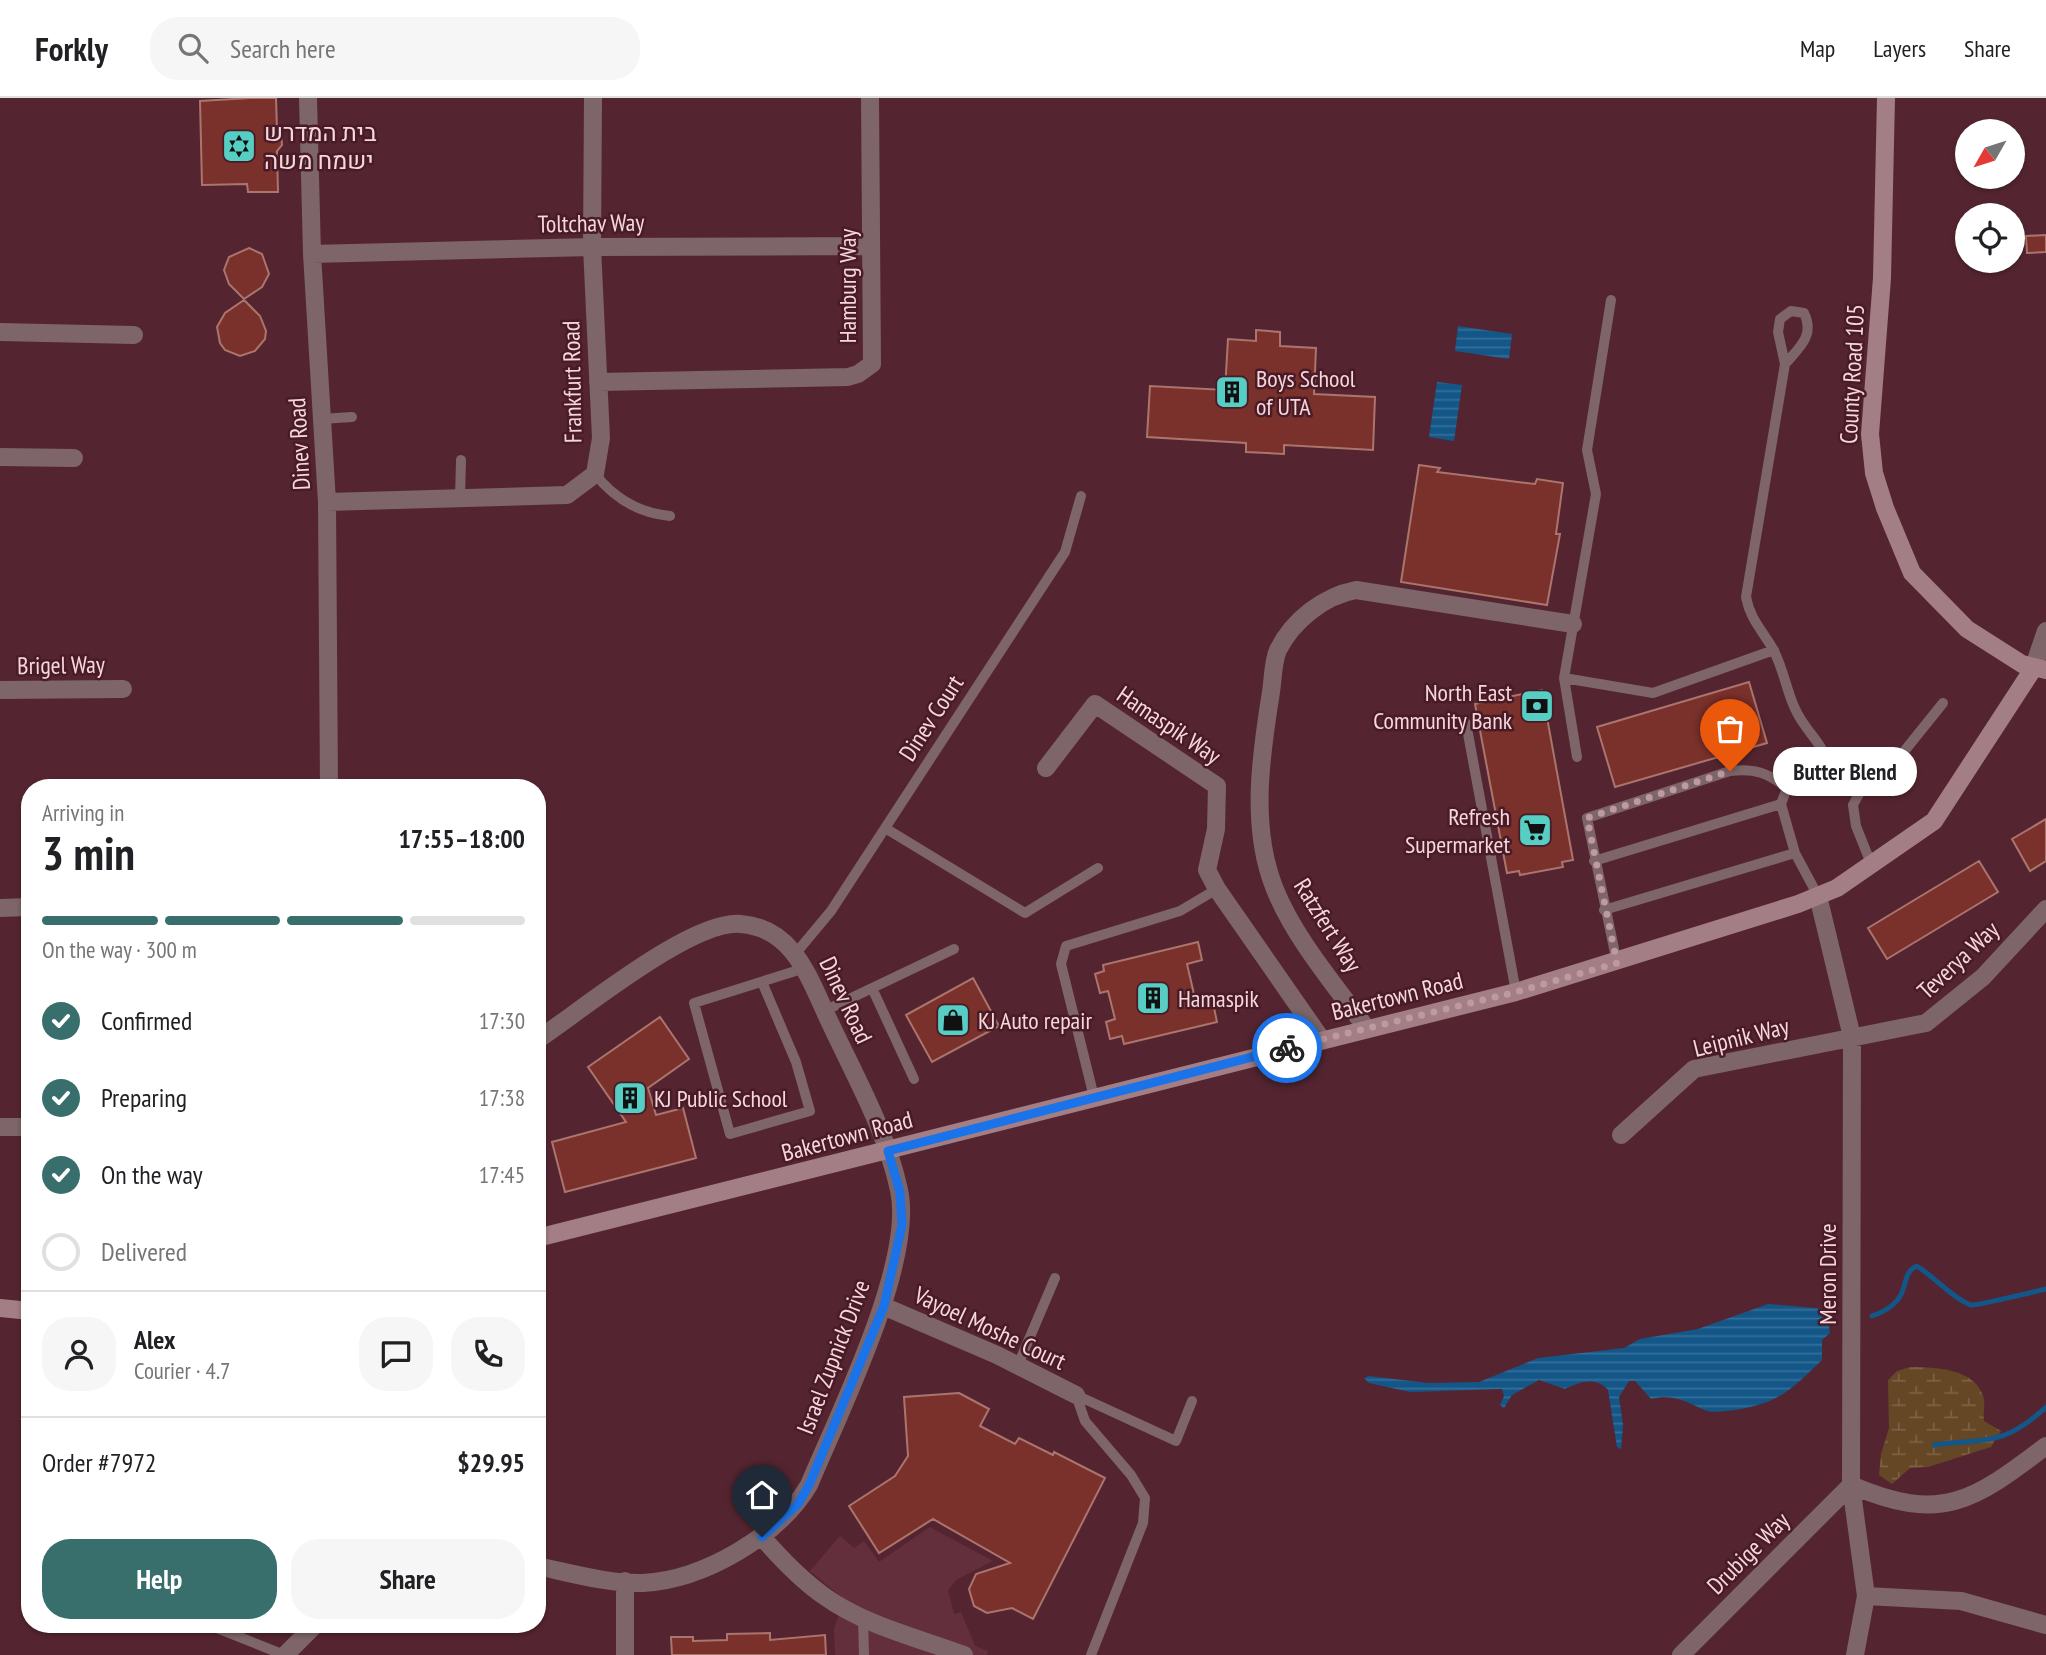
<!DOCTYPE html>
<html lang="en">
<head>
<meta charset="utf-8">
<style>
  :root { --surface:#fff; --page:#f6f6f6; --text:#202124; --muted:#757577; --line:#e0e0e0; --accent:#386f6c }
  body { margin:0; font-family:"PT Sans Narrow",Heebo,sans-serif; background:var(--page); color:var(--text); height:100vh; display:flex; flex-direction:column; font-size:26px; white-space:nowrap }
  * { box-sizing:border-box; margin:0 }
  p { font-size:23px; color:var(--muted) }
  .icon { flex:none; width:38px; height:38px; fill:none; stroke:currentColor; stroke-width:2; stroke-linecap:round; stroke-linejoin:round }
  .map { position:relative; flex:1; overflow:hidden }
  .sheet { position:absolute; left:21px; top:681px; width:525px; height:854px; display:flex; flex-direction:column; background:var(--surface); border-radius:28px; box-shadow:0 2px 5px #0004 }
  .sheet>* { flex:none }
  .needle { width:46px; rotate:231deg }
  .buttons { position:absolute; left:1955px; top:21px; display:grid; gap:14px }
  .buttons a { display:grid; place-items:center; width:70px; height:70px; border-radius:50%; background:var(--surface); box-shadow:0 2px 5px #0004; font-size:35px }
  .pin { position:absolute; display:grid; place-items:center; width:60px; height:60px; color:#fff; margin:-72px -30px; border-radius:50% 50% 50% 0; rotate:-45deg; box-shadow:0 0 7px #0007 }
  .pin .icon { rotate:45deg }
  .courier { position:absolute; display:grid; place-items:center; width:70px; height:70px; margin:-35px; border:5px solid #1a73e8; border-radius:50%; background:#fff; color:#222; box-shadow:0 2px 9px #0007 }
  .bubble { position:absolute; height:49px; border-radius:24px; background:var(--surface); box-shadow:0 2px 5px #0004; font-size:23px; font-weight:600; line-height:49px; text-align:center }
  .headline em { font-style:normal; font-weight:600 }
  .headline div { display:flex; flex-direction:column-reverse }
  .headline { display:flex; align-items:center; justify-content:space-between; height:119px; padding:0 21px }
  h1 { font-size:46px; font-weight:600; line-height:52px }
  .bar { display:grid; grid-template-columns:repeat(4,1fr); gap:10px 7px; align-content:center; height:84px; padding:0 21px }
  .bar i { height:9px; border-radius:5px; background:var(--line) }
  .bar .selected { background:var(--accent) }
  .bar p { grid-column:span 4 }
  .line { display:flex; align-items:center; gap:18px; padding:0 21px; border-top:2px solid var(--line) }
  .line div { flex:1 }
  .round { display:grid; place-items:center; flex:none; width:74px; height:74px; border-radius:28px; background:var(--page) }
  ol { padding:0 21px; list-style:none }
  li { display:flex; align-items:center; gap:21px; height:77px }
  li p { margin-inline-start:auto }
  li .icon { padding:7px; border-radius:50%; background:var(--accent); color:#fff; stroke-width:4 }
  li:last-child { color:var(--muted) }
  li i { width:38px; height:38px; border:4px solid var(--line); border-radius:50% }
  .cta { display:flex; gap:14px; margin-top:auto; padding:14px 21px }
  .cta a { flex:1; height:80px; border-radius:28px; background:var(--accent); color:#fff; font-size:28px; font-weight:600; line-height:80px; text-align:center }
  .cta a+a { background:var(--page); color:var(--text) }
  header { display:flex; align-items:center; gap:42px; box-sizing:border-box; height:98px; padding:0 35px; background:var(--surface); border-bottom:2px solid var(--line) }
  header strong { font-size:33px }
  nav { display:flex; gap:38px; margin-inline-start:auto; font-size:24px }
  .search { width:490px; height:63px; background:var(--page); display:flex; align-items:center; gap:18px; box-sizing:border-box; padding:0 24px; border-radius:28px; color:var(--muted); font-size:26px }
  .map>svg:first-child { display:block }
  .built { fill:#642f3c }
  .wetland { fill:url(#wetland-marsh) }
  .water { fill:url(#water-rules) }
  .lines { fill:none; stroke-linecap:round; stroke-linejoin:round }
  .stream { stroke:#135688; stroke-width:5 }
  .building { fill:#7a302b; stroke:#ab756e; stroke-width:2 }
  .lane { stroke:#7d6569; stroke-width:10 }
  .street { stroke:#7d6569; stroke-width:18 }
  .secondary { stroke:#a47e85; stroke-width:18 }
  .done { stroke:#bd99a0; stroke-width:7; stroke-dasharray:0 12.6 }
  .route { stroke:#1a73e8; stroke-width:9 }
  .labels { text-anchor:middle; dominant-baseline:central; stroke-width:5; stroke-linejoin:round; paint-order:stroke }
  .poi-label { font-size:24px; fill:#f6d7dc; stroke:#481b26; text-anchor:start }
  .street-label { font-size:24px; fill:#f6d7dc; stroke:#481b26 }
</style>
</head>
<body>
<header>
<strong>Forkly</strong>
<div class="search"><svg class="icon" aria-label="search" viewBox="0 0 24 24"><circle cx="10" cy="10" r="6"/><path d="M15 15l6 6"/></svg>Search here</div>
<nav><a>Map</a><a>Layers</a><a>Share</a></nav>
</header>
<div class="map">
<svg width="2046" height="1557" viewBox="0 0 2046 1557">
  <defs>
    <pattern id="wetland-marsh" width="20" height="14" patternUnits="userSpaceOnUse" patternTransform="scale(1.75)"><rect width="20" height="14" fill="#654726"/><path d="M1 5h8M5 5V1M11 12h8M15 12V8" fill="none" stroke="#7c6145"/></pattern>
    <pattern id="water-rules" width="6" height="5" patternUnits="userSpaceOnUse" patternTransform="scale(1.75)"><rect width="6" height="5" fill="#135688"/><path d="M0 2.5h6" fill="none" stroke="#366e98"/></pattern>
  </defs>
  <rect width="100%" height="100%" fill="#542530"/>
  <path class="built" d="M930 1429 993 1463 956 1482 948 1492 954 1516 961 1514 975 1548 988 1553 987 1557H835L834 1530 845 1502 810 1473 840 1438 854 1450 864 1443 879 1464Z"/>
  <path class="wetland" d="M1910 1269C1934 1269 1977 1270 1984 1301 1985 1307 1983 1316 1984 1323L2001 1333 1991 1349 1928 1369 1910 1370 1892 1386 1879 1377 1881 1356 1889 1330 1888 1282 1897 1273Z"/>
  <path class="water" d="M1458 228 1512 236 1509 261 1455 253Z
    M1437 284 1462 287 1454 343 1429 339Z
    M1768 1206 1826 1211 1830 1235 1822 1242V1262C1790 1293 1780 1304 1735 1312 1725 1313 1712 1316 1702 1311 1685 1303 1672 1296 1651 1301L1635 1283H1629L1619 1299 1623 1327 1621 1351 1617 1349 1608 1292C1596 1278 1579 1284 1565 1291L1539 1282 1512 1297 1504 1310 1500 1307 1504 1298 1502 1291 1410 1294 1369 1285 1364 1280 1369 1278 1428 1285 1479 1284 1538 1260 1624 1250 1640 1241 1698 1231Z"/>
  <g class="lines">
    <path class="stream" d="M1872 1218C1917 1202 1896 1177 1917 1168 1933 1178 1955 1202 1971 1207 1975 1208 2038 1193 2046 1191
      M1934 1347C1988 1340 2004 1348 2046 1309"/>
  </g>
  <path class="building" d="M251 0H276L277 31 281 36 282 47 277 53 278 94H248L247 86 202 87 200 3Z
    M2046 137V154L2027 155 2026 138Z
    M249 150 262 156 269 176 262 189 244 201 229 186 224 172 229 159Z
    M244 202 260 218 266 233 265 241 255 253 240 258 225 252 220 245 217 229 225 215Z
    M1256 232 1280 234V248L1316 250 1314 296 1375 299 1373 352 1284 347V356L1246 354V345L1147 339 1150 288 1225 292 1228 241 1256 243Z
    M1419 367 1440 370 1437 374 1535 386 1537 381 1563 385 1556 436H1560L1547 507 1401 484Z
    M1749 584 1767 645 1615 689 1597 629Z
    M1542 592 1573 762 1562 764 1563 769 1520 777 1519 773 1507 775 1475 606Z
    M2046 721V763L2030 773 2012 741Z
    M1979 763 1998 794 1887 861 1868 830Z
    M1198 844 1202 862 1187 866 1197 909 1213 905 1217 924 1124 946 1122 938 1110 941 1106 924 1115 921 1108 893 1100 895 1095 876 1104 873 1103 867Z
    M973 880 999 928 932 964 906 917Z
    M660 919 689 961 648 990 656 1017 683 1010 696 1060 565 1094 552 1044 626 1024 588 969Z
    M959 1295 989 1311 980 1328 1015 1346 1019 1340 1053 1357 1054 1354 1105 1380 1033 1521 1012 1510 987 1515 974 1508 969 1491 976 1476 1010 1465 933 1421 879 1455 849 1408 895 1378 908 1358 904 1299Z
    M770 1535V1542L825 1537 826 1557H672L671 1539H693V1543L727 1542V1536Z"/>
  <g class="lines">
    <path class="lane" d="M321 321 352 319
      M595 376C614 400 639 415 670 418
      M460 400 461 362
      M1564 580 1653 595 1774 552
      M1466 625 1516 894
      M1577 659 1564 580 1596 396 1587 352 1611 202
      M1781 706 1787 690C1800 686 1824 680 1825 664 1826 651 1810 636 1804 626 1787 603 1786 575 1773 551 1762 532 1750 521 1746 499L1785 266C1800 249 1815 237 1804 215L1791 213 1780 221 1778 234 1785 266
      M885 730 1025 815 1098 770
      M1594 763 1781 706 1795 755 1818 798
      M1872 768 1856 728 1853 707 1860 694 1902 656 1943 605
      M1604 812 1795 755
      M796 855 831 813 1065 454 1081 398
      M1617 865 1587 720 1730 673C1755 670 1768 675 1787 690
      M762 884 796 964 810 1013 730 1036 694 905 805 870
      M872 890 914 981
      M824 913 954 851
      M1094 999 1061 866 1066 848 1180 813 1217 791
      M1018 1267 1055 1180
      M1076 1297 1085 1323 1131 1377 1145 1400 1143 1425 1091 1557
      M1076 1297 1176 1343 1192 1303
      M863 1519 864 1557
      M207 1526 284 1557"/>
    <path class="street" d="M308 0 312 156 327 404 329 690
      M312 156 592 149 871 148
      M0 234 134 237
      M598 284 848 279 858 276 872 266 870 0
      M0 359 74 360
      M327 404 567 397 595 376 601 340 592 149 593 0
      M2033 571 2046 533
      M0 592 123 591
      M1046 670 1095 606 1217 688 1216 731 1207 772 1217 791 1322 942
      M1818 798 1852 939 1851 1387 1866 1498 1855 1557
      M0 810 30 809
      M1367 931C1335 887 1294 840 1274 789 1250 728 1261 656 1271 594 1273 581 1273 563 1278 552 1293 522 1324 498 1356 492L1573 526
      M537 942C581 913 692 821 741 826 792 830 808 877 826 916 852 973 886 1031 899 1092 915 1164 838 1317 809 1387 779 1438 703 1482 643 1485 608 1486 571 1475 537 1468
      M0 1029H30
      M1621 1037 1694 971 1926 925 1983 879 2046 811
      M883 1208 997 1257 1076 1297
      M1851 1387C1942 1426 1973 1403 2046 1348
      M762 1439C781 1461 800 1481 824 1498 864 1527 918 1540 964 1557
      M625 1483V1557
      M1866 1498 1961 1503 2046 1527
      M285 1557 316 1526
      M1681 1557 1851 1387"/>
    <path class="secondary" d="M1886 0 1882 180 1870 336 1874 375 1885 410 1912 475 1967 531 2022 566 2046 572
      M537 1140 1516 894 1798 806 1837 790 1934 723 2033 571
      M0 1210 30 1213"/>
  </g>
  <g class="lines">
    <path class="done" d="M1287 950 1516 894 1617 865 1587 720 1730 673"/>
    <path class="route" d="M762 1439 798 1406 809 1387 884 1208 902 1127 900 1094 888 1053 1287 950"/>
  </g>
  <defs>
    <g id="synagogue-square" transform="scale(1.75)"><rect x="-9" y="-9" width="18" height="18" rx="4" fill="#56cec3" stroke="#481b26"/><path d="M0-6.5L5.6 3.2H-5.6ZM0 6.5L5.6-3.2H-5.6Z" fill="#111"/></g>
    <g id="building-square" transform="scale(1.75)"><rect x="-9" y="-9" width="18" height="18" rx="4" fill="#56cec3" stroke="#481b26"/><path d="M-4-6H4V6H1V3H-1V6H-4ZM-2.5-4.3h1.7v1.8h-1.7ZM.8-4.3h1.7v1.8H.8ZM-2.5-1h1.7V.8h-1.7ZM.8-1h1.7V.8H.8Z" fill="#111"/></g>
    <g id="bank-square" transform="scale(1.75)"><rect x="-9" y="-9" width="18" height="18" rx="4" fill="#56cec3" stroke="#481b26"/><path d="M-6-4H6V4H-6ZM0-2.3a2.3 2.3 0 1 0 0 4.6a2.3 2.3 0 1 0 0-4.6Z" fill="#111"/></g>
    <g id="supermarket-square" transform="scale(1.75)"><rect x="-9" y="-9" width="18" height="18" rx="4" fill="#56cec3" stroke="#481b26"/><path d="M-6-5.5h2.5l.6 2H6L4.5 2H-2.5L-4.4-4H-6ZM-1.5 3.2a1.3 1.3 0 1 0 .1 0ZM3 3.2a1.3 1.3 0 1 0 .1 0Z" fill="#111"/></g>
    <g id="shop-square" transform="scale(1.75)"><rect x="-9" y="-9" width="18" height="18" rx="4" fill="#56cec3" stroke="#481b26"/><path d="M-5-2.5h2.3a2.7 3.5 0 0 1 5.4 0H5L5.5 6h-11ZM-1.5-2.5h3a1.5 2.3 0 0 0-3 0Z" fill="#111"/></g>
  </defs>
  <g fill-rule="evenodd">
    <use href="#synagogue-square" x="239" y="48"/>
    <use href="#building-square" x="1232" y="294"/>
    <use href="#bank-square" x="1537" y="608"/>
    <use href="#supermarket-square" x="1535" y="732"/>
    <use href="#building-square" x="1153" y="900"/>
    <use href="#shop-square" x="953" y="922"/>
    <use href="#building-square" x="630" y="1000"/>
  </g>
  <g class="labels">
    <g class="poi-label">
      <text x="264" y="34">בית המדרש<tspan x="264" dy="28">ישמח משה</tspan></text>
      <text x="1256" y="280">Boys School<tspan x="1256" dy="28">of UTA</tspan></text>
      <text x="1512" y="594" text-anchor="end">North East<tspan x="1512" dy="28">Community Bank</tspan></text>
      <text x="1510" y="718" text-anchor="end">Refresh<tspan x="1510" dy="28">Supermarket</tspan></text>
      <text x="1178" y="900">Hamaspik</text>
      <text x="978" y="922">KJ Auto repair</text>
      <text x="654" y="1000">KJ Public School</text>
    </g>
    <g class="street-label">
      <text transform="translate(591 125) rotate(-1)">Toltchav Way</text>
      <text transform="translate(847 188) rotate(-90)">Hamburg Way</text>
      <text transform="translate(1852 276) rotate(-87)">County Road 105</text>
      <text transform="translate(572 284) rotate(-91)">Frankfurt Road</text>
      <text transform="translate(299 346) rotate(-93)">Dinev Road</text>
      <text transform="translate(61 567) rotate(-1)">Brigel Way</text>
      <text transform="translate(931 620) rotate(-57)">Dinev Court</text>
      <text transform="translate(1169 627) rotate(34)">Hamaspik Way</text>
      <text transform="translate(1328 827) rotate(58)">Ratzfert Way</text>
      <text transform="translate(1958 862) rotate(-43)">Teverya Way</text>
      <text transform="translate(1397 898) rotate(-14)">Bakertown Road</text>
      <text transform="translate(846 902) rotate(65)">Dinev Road</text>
      <text transform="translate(1741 939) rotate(-14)">Leipnik Way</text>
      <text transform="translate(847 1038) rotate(-15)">Bakertown Road</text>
      <text transform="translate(1827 1176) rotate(-90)">Meron Drive</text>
      <text transform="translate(990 1230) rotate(25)">Vayoel Moshe Court</text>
      <text transform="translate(833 1259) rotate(-69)">Israel Zupnick Drive</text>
      <text transform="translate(1748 1455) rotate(-45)">Drubige Way</text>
    </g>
  </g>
</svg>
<div class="buttons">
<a><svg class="needle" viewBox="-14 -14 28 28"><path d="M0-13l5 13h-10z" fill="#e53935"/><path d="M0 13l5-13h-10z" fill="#757577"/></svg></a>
<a><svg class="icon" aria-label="locate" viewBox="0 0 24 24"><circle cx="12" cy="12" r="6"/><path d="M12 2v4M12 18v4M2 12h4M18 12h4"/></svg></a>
</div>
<div class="pin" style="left:1730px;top:673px;background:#ea580c"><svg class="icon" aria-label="bag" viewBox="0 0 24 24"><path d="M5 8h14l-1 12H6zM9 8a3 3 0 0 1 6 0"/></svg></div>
<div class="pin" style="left:762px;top:1439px;background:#1f2937"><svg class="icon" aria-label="home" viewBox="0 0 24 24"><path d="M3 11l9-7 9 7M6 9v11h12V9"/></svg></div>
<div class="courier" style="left:1287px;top:950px"><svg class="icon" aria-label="bike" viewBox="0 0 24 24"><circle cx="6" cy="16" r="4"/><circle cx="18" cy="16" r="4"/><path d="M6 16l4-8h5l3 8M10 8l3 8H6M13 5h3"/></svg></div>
<div class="bubble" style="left:1773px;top:649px;width:144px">Butter Blend</div>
<section class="sheet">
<div class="headline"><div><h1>3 min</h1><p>Arriving in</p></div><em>17:55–18:00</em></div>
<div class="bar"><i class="selected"></i><i class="selected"></i><i class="selected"></i><i></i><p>On the way · 300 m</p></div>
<ol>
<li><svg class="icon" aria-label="check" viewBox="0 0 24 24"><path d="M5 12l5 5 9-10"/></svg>Confirmed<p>17:30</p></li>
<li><svg class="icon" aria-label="check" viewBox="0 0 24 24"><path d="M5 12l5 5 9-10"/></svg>Preparing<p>17:38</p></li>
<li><svg class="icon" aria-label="check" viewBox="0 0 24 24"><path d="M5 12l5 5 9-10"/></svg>On the way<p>17:45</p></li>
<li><i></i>Delivered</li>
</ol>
<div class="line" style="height:126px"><a class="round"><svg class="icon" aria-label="person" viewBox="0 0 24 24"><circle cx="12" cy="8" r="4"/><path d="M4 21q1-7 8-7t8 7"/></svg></a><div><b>Alex</b><p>Courier · 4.7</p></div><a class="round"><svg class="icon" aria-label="chat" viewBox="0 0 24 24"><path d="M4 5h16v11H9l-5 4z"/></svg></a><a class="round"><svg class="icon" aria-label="phone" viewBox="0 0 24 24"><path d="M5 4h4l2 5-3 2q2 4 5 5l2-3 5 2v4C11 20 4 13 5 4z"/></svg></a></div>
<div class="line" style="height:91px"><div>Order #7972</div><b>$29.95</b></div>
<div class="cta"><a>Help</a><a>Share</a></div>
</section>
</div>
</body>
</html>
